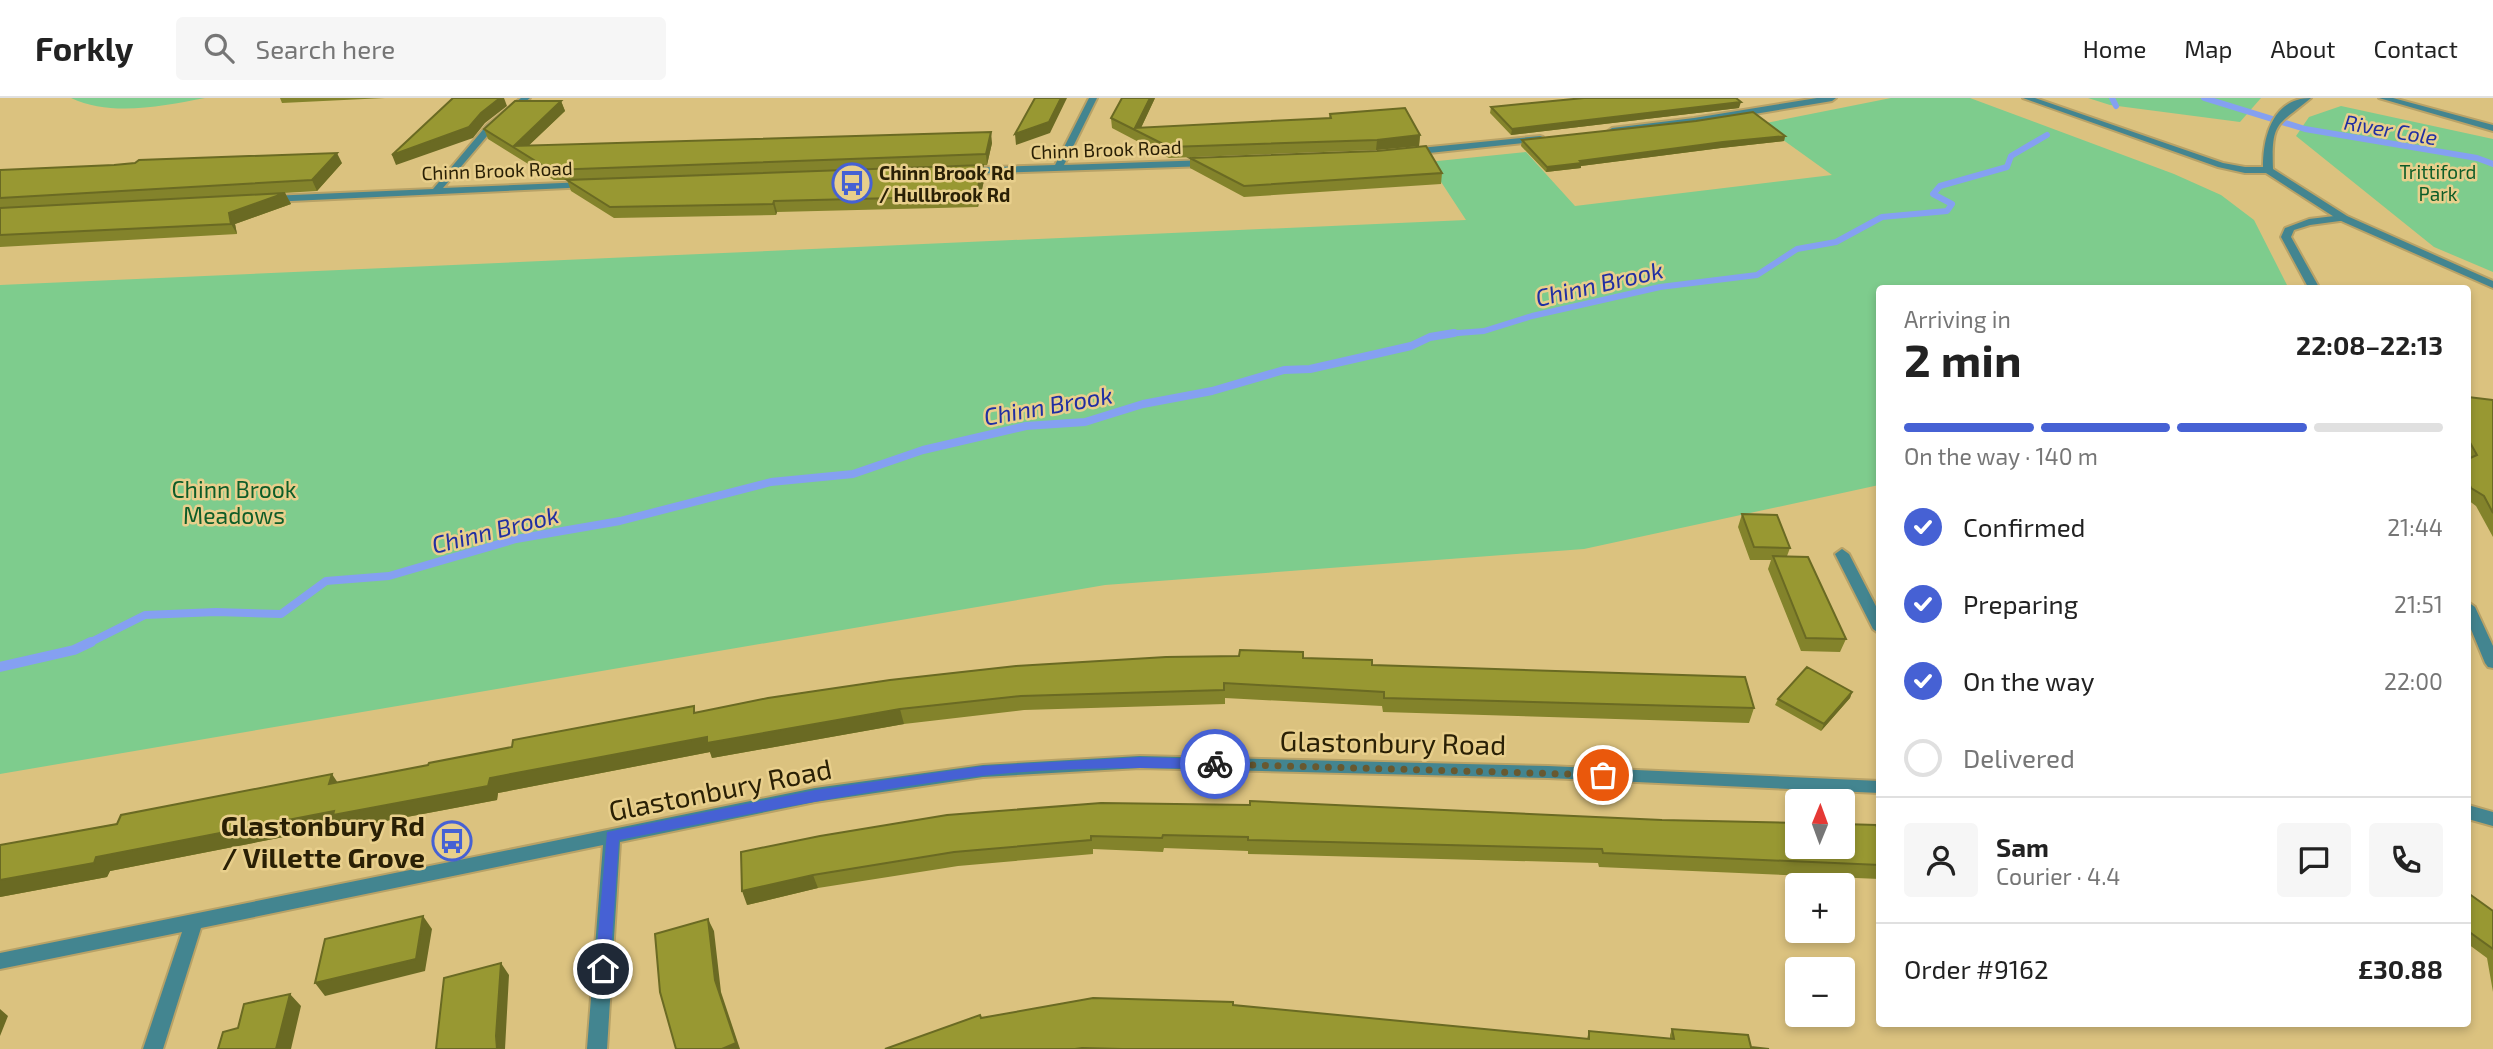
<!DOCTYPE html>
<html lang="en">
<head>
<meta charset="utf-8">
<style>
  :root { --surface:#fff; --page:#f6f6f6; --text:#222; --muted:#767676; --line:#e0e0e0; --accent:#4661d4 }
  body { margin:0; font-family:"Exo 2",sans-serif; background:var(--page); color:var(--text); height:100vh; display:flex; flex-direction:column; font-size:26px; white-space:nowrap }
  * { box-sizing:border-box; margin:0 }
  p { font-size:23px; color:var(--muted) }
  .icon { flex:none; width:38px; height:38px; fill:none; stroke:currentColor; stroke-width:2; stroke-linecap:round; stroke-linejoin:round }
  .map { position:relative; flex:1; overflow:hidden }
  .details { position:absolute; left:1876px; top:187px; width:595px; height:742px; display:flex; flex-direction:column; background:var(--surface); border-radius:7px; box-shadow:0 4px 10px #0003 }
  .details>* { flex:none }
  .needle { width:46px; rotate:1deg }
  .controls { position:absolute; left:1785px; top:691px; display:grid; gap:14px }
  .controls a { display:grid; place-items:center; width:70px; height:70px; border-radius:7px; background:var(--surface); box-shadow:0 4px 10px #0003; font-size:35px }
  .pin { position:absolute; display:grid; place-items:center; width:60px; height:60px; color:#fff; margin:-30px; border:4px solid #fff; border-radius:50%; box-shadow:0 2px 7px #0007 }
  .courier { position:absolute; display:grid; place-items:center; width:70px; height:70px; margin:-35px; border:5px solid #4661d4; border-radius:50%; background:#fff; color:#222; box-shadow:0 2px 9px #0007 }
  .overview em { font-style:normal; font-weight:700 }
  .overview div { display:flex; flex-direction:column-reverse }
  .overview { display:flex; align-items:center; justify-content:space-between; height:119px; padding:0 28px }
  h1 { font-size:46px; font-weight:700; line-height:52px }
  .bar { display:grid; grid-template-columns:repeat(4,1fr); gap:10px 7px; align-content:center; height:84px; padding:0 28px }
  .bar i { height:9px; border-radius:5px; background:var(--line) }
  .bar .current { background:var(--accent) }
  .bar p { grid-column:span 4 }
  .line { display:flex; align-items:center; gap:18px; padding:0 28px; border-top:2px solid var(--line) }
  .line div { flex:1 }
  .round { display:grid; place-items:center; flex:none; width:74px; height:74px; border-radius:7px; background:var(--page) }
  ol { padding:0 28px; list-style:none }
  li { display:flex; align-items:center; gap:21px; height:77px }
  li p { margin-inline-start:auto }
  li .icon { padding:7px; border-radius:50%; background:var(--accent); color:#fff; stroke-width:4 }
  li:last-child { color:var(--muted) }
  li i { width:38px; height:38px; border:4px solid var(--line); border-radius:50% }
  header { display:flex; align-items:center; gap:42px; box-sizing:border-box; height:98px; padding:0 35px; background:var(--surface); border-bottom:2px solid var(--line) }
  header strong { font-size:33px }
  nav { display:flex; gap:38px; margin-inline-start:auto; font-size:24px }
  .search { width:490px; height:63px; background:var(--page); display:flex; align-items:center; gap:18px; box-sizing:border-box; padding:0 24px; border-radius:7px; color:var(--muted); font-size:26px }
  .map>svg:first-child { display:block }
  .green { fill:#7ecc8d }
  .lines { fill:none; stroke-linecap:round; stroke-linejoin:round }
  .stream-far2 { stroke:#85a0f1; stroke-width:6 }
  .stream-far1 { stroke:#85a0f1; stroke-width:8 }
  .stream { stroke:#85a0f1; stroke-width:10 }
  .minor-casing { stroke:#b8a267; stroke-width:4 }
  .tertiary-casing { stroke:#b8a267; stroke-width:4 }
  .minor { fill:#438590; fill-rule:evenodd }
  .tertiary { fill:#438590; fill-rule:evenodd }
  .wall { fill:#83832b }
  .shaded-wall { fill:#6a6a23 }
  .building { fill:#989832; stroke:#6a6a23; stroke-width:2 }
  .route { fill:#4661d4 }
  .done { stroke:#685930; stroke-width:7; stroke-dasharray:0 12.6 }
  .labels { text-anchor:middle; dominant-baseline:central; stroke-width:5; stroke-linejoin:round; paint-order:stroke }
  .far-street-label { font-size:19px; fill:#2a2005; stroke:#e8cf8c }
  .far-park-label { font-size:19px; fill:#0e5d29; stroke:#e8cf8c }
  .far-poi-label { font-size:19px; font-weight:bold; fill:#2a2005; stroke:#e8cf8c; text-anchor:start }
  .far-water-label { font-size:21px; font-style:italic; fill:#212fa2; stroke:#e8cf8c }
  .park-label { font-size:23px; fill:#0e5d29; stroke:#e8cf8c }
  .water-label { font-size:24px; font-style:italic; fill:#212fa2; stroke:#e8cf8c }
  .near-street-label { font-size:28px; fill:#2a2005; stroke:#e8cf8c }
  .near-poi-label { font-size:28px; font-weight:bold; fill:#2a2005; stroke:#e8cf8c; text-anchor:end }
</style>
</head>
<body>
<header>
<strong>Forkly</strong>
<div class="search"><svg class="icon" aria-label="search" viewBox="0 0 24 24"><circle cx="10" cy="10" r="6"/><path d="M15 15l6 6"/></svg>Search here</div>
<nav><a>Home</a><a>Map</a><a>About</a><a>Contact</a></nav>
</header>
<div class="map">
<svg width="2493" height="951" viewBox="0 0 2493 951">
  <rect width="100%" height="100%" fill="#dbc27f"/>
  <path class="green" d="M71 0H205C162 8 112 19 71 0Z
    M1891 0H1970L2174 76 2221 97 2254 122 2289 191H1880L1879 387 1584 451 1105 487 0 676V187L1466 122 1428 64 1526 54 1575 108 1832 77 1761 26Z
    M2088 0H2261L2240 24 2110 7Z
    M2341 8 2493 41V174L2434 149 2296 38 2309 19Z"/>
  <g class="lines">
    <path class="stream-far2" d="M2112 0 2116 8
      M2204 0 2305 31 2477 60 2493 66
      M1445 236 1484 233 1532 218 1660 189 1757 177 1797 151 1836 144 1882 119 1947 113 1952 106 1933 96 1940 88 2007 69 2011 58 2047 37"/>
    <path class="stream-far1" d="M87 546 145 517 216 514 281 516 326 483 389 478 516 441 620 423 771 384 853 376 923 352 1026 328 1085 324 1143 306 1212 293 1284 272 1310 271 1411 248 1430 239 1454 235"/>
    <path class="stream" d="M0 569 74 552 91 544"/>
    <g class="minor-casing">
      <path id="minor" d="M521 0H530L493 31 443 90 586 84 591 87 589 89 270 104 265 101 270 98 433 91 487 27Z
        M1089 0H1097L1064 67 1208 62 1213 65 1208 68 966 76 961 73 966 70 1055 67Z
        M1817 0H1836L1832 3 1694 26 1612 36 1608 33 1612 30 1694 20Z
        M2379 0H2393L2493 27V33Z
        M1540 38 1543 39V43L1410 57 1405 54 1410 51Z
        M2343 117 2348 120 2347 122 2310 127 2294 132 2291 139 2320 191H2309L2281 139 2285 130 2309 121Z
        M1842 451 1849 456 1880 516V536L1873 531 1835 456Z
        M2468 504 2475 509 2493 548V570L2488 569 2485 565 2468 524Z
        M1140 658 1548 668 1880 683V695L1548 680 1140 670 983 679 815 704 620 744 607 951H587L603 747 201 830 163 951H143L182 834 0 871V855L815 690 983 667Z
        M2468 707 2493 714V728L2468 721Z"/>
    </g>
    <g class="tertiary-casing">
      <path id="tertiary" d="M2023 0H2035L2223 65 2245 69H2263C2263 38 2273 0 2311 0 2278 28 2271 22 2273 71L2347 118 2493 183V190L2339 122 2266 75H2245L2218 69Z"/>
    </g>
    <use href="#minor" class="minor"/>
    <use href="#tertiary" class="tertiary"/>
  </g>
  <path class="wall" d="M280 0H385L282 5Z
    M1155 0 1141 30 1329 20 1330 16 1420 37 1419 48 1376 52 1169 60 1112 30 1111 20Z
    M561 3 565 13 529 47 992 45 987 67 941 68 985 78 978 109 777 114 776 117 614 120 571 93 567 82H554L488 41 484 31Z
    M1491 9 1739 10 1511 37 1490 15Z
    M1785 38 1784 43 1721 50 1581 68V70L1546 74 1521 48 1522 42Z
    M1190 60 1442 75 1441 86 1244 99 1190 70Z
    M342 65 317 93 218 99 285 95 291 106 235 126 237 136 0 149V72Z
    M2468 299 2493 302V439L2476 408 2468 402Z
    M1742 416 1790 450 1787 458 1846 541 1840 554 1801 553 1768 471 1771 462H1750L1738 429Z
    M1303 560 1754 610 1749 625 1383 614 1382 608 1225 600V606L1024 612 904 626 712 660 710 654 498 695 497 702 343 731 340 728 110 773 107 779 0 799V747L337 685 697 614Z
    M1852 594 1850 600 1821 633 1775 607 1778 601Z
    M1880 736V781L1599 769 1598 765 1248 756V753L1164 750 1163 754 1093 751V756L958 768 818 790 747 807 820 738Z
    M2468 795 2493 813V894L2487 860 2468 846Z
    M1233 907 1587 941 1589 933 1670 941V937L1672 931 1751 949 1769 951H885L981 920Z"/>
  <path class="shaded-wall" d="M500 0H504L507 8 485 25 473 40 396 67 392 57 481 15Z
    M1061 0H1067L1050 35 1016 47 1015 36Z
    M1150 0H1155L1139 34 1135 30Z
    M561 3 565 13 522 54 514 48Z
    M1741 4 1739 10 1511 37 1512 31Z
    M991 34 992 45 987 67 986 56Z
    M1420 37 1419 48 1376 52 1377 42Z
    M1785 38 1784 43 1721 50 1581 68V70L1546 74 1547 69 1580 63 1723 44Z
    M337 55 342 65 317 93 312 82Z
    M983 67 985 78 978 109 976 98Z
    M285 95 291 106 235 126 237 136 231 126 229 115Z
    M774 103 777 114 776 117 773 106Z
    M1852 594 1850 600 1821 633 1824 626Z
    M900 611 904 626 712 660 710 654 498 695 497 702 343 731 340 728 110 773 107 779 0 799V782L96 759 490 680 707 639Z
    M332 676 342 691 329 686Z
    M813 777 818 790 747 807 742 793Z
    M423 818 432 831 425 873 325 898 315 885Z
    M708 821 714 833 721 894 740 951H722Z
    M501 865 509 877 505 951H497L496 938Z
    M290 896 301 908 291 951H276Z
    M0 911 8 918 0 938Z"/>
  <path class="building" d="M453 0H500L481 15 469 29 392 57Z
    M1035 0H1061L1049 24 1015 36Z
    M1122 0H1150L1135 30 1331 20 1330 16 1405 10 1420 37 1377 42 1169 49 1111 20Z
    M1584 0H1736L1741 4 1512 31 1491 9Z
    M515 3H561L514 48 991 34 986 56 550 72 484 31Z
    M1753 14 1785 38 1723 44 1580 63 1582 65 1547 69 1522 42 1696 23Z
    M1426 48 1442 75 1244 88 1190 60 1377 53Z
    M337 55 312 82 0 100V72L114 67 135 65 139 62Z
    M983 67 976 98 774 103 773 106 610 109 567 82Z
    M285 95 229 115 231 126 0 137V110Z
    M2468 299 2493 302V415L2484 398 2471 390 2468 383V361L2477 357 2468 341Z
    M1742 416 1777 417 1790 450 1754 449Z
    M1773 458 1808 459 1846 541 1806 540Z
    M1240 552 1303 554V560L1372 562V567L1745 579 1754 610 1384 600V594L1224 585V592L1021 598 900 611 707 645V639L490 680 488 688 333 717 334 713 96 759 94 765 0 782V747L117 726 121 717 332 676 329 686 428 667 429 665 512 649 513 642 694 608V615L768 600 890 582 1016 568 1166 559 1239 558Z
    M1807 569 1852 594 1824 626 1778 601Z
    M1250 703 1662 722 1797 725V749H1843V726L1876 727 1880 736V767L1603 755 1602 751 1248 742V739L1163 737 1162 740 1091 738V742L954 754 813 777 742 793 741 754 820 738 947 717 1101 705 1250 707Z
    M2468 795 2493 813V851L2468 833Z
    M423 818 416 861 315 885 325 841Z
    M708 821 715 882 736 945 722 951H676L660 894 655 836Z
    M501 865 496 938 497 951H436L444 880Z
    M290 896 276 951H218L223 934 238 930 244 906Z
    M1093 900 1233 904V907L1589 941V933L1674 941 1672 931 1748 937 1751 949 1769 951H1122L1082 950 1075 951H885L980 917 981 920Z"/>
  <path class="route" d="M1140 659 1215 661 1222 666 1215 671C1138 669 1058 669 981 678 859 693 739 718 619 742L610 871 603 878 595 871 607 734 815 692 983 668Z"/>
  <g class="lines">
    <path class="done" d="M1215 666 1603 677"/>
  </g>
  <defs>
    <g id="bus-ring" transform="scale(2.0125)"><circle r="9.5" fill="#e8cf8c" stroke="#4661d4" stroke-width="1.5"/><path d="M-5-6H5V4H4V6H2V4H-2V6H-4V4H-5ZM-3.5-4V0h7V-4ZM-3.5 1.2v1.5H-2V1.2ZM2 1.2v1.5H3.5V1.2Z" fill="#4661d4"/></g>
  </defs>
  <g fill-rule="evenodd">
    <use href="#bus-ring" x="852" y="85"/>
    <use href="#bus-ring" x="452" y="743"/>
  </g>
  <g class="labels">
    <g class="far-street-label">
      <text transform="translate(1106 51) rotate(-2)">Chinn Brook Road</text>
      <text transform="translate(497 72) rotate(-2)">Chinn Brook Road</text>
    </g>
    <g class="far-park-label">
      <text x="2438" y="73">Trittiford<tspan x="2438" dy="22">Park</tspan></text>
    </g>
    <g class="far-poi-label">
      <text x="879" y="74">Chinn Brook Rd<tspan x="879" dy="22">/ Hullbrook Rd</tspan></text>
    </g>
    <g class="far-water-label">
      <text transform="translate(2391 31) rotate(10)">River Cole</text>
    </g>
    <g class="park-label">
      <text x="234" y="391">Chinn Brook<tspan x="234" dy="26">Meadows</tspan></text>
    </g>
    <g class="water-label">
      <text transform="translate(1599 185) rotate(-13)">Chinn Brook</text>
      <text transform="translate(1048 307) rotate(-10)">Chinn Brook</text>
      <text transform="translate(495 431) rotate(-14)">Chinn Brook</text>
    </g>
    <g class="near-street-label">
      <text transform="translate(1393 644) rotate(1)">Glastonbury Road</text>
      <text transform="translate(720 691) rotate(-11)">Glastonbury Road</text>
    </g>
    <g class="near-poi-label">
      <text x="425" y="727">Glastonbury Rd<tspan x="425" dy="32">/ Villette Grove</tspan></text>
    </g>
  </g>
</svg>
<div class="controls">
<a><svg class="needle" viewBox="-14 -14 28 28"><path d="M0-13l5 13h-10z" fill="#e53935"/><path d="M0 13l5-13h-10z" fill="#767676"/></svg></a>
<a>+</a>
<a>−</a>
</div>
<div class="pin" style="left:1603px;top:677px;background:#ea580c"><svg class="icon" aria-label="bag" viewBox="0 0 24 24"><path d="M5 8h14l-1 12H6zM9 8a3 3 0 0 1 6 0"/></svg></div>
<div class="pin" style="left:603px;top:871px;background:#1f2937"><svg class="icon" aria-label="home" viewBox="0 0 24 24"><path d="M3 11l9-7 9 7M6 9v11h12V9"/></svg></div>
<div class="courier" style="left:1215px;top:666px"><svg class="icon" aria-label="bike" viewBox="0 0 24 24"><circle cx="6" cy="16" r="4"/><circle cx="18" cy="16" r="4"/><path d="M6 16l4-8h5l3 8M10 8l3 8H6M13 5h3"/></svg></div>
<section class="details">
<div class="overview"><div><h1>2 min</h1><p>Arriving in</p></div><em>22:08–22:13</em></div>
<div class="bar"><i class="current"></i><i class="current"></i><i class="current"></i><i></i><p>On the way · 140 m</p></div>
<ol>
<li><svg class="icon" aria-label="check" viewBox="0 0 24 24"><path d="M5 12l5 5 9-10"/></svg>Confirmed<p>21:44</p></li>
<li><svg class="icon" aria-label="check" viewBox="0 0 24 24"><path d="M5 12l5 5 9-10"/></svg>Preparing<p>21:51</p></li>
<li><svg class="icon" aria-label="check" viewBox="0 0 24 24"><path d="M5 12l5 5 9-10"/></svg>On the way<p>22:00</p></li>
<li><i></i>Delivered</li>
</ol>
<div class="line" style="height:126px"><a class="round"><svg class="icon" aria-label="person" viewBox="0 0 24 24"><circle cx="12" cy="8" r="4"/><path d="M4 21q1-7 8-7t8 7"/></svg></a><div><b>Sam</b><p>Courier · 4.4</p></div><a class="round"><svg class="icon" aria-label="chat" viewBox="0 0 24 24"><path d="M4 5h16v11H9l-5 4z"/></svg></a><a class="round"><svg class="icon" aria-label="phone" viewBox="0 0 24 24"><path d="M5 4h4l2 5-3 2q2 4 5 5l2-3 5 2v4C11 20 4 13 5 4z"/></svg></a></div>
<div class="line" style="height:91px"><div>Order #9162</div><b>£30.88</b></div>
</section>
</div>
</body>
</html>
